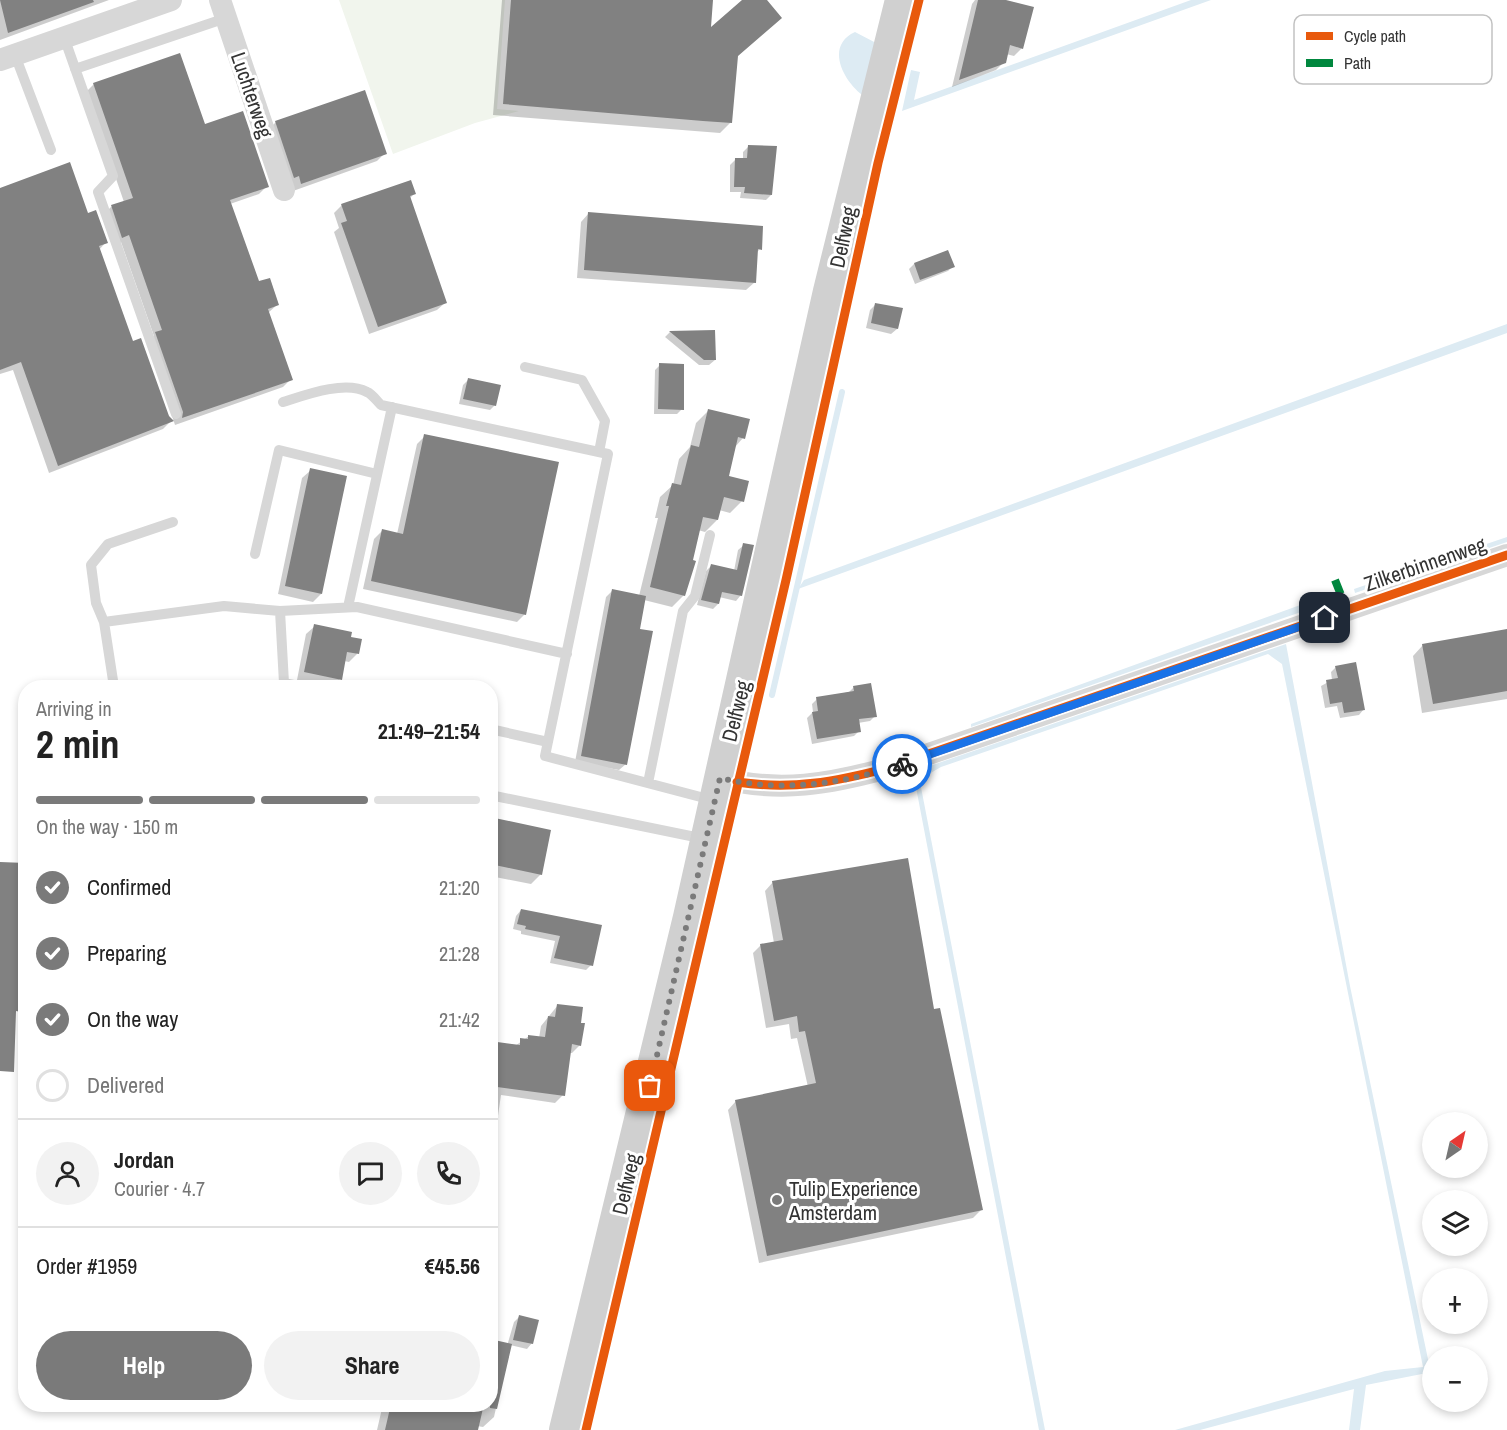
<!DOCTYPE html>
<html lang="en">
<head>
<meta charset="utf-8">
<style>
  :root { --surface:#fff; --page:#f2f2f2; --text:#222; --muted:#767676; --line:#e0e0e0; --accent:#7a7a7a }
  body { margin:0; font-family:"Archivo Narrow",sans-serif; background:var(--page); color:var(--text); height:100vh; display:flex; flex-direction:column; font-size:22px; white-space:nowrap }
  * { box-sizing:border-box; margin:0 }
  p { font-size:20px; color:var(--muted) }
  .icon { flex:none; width:33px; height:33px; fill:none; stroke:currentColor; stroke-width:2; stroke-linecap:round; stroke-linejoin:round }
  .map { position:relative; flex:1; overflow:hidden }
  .panel { position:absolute; left:18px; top:680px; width:480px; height:732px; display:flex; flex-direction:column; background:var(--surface); border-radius:24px; box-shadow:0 3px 9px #0003 }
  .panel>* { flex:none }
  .needle { width:39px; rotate:34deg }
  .buttons { position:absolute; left:1422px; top:1112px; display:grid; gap:12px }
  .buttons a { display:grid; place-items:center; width:66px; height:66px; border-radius:50%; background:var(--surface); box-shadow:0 3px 9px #0003; font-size:30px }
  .pin { position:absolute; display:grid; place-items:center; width:51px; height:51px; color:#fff; margin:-26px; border-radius:12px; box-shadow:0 3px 9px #0006 }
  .courier { position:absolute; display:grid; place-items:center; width:60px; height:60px; margin:-30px; border:4px solid #1a73e8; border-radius:50%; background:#fff; color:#222; box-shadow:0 2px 8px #0007 }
  .headline em { font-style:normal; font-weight:800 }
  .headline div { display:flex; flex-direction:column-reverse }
  .headline { display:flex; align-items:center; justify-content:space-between; height:102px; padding:0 18px }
  h1 { font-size:39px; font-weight:800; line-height:45px }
  .bar { display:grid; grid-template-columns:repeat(4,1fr); gap:9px 6px; align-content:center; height:72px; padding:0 18px }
  .bar i { height:8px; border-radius:4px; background:var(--line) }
  .bar .selected { background:var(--accent) }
  .bar p { grid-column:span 4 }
  .line { display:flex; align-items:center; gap:15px; padding:0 18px; border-top:2px solid var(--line) }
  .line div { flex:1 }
  .round { display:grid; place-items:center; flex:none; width:63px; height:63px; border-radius:32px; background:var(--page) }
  ol { padding:0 18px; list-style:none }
  li { display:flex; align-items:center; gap:18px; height:66px }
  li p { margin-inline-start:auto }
  li .icon { padding:6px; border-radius:50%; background:var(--accent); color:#fff; stroke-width:4 }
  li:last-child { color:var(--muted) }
  li i { width:33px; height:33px; border:3px solid var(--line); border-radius:50% }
  .cta { display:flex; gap:12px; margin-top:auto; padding:12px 18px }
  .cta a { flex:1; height:69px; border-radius:36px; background:var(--accent); color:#fff; font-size:24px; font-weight:800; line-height:69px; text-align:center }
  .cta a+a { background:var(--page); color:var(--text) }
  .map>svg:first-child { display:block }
  .green { fill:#f1f5ed }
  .water { fill:#ddebf3 }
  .shadow { fill:#0003 }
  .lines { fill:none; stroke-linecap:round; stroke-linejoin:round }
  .stream { stroke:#ddebf3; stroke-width:6 }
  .building { fill:#818181 }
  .service { stroke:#d7d7d7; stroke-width:10 }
  .minor { stroke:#d7d7d7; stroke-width:22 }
  .secondary { stroke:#d0d0d0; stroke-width:32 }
  .quiet { stroke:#00873e; stroke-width:8; stroke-dasharray:15 8; stroke-linecap:butt }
  .cycleway-casing { stroke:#fff; stroke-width:13 }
  .cycleway { stroke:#e8590c; stroke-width:9 }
  .done { stroke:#7a7a7a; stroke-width:6; stroke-dasharray:0 10.8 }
  .route { stroke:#1a73e8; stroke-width:8 }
  .poi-dot { fill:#7a7a7a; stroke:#fff; stroke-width:2 }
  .labels { text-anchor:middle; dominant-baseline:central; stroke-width:6; stroke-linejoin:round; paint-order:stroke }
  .street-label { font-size:21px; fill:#333; stroke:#fff }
  .poi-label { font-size:21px; fill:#333; stroke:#fff; text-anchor:start }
  .key { fill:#fff; stroke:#c2c2c2; stroke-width:1.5 }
  .key-label { font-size:16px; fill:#333 }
</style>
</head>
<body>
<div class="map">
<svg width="1507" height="1430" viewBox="0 0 1507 1430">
  <rect width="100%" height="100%" fill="#fff"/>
  <path class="green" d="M339 0H505L497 109 519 111 475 123 393 154Z"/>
  <path class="water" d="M1191 0H1211L902 111 911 70 920 72 914 100Z
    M855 32 878 44 865 97C844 83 824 46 855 32Z
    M1507 324V333L798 589 804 580Z
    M1507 537V542L1355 593 1354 589Z
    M1325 596 1327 603 971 727V724Z
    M1286 644 1350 986 1429 1364H1432V1372L1366 1385 1360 1430H1349L1354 1389 1200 1430H1175L1385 1371 1423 1367 1282 664 1268 654 941 767 922 778 915 771Z
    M914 777 920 782 1045 1430H1039Z"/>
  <path class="shadow" d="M0 0H109L0 40Z
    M502 0H711L709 30 744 0H764L780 18 736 57 731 122 720 133 493 115Z
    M975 0H1000L1022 48 1014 56 1006 54 1004 62 996 70 952 87 972 4Z
    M94 84 204 126 267 186 259 194 230 204 258 283 278 304 268 313 291 379 283 387 175 425 148 342 154 336 121 242 114 245 103 215 111 207 124 202 86 92Z
    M276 122 385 153 377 161 293 191 268 130Z
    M748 147 771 195 766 200 740 198 741 192H730V165L736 159 743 160V152Z
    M0 190 87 215 106 242 99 250 132 343 171 421 163 429 49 473 13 370 0 374Z
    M414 194 409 199 446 302 437 310 369 334 334 232 339 228 334 213 342 205Z
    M589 213 760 249 756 253 755 282 746 290 577 278 581 222Z
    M914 264 953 266 948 271 915 284 909 269Z
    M875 305 901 309 897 329 891 334 866 328 870 310Z
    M714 331 715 360 709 365H699L665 337 670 332Z
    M660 365 682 409 677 414H654L655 370Z
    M468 380 495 405 490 410 459 404 463 385Z
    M708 411 743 438 735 447 728 477 742 501 730 513 719 510 717 520 705 532 698 530 684 595 672 607 644 600 638 630 626 764 619 770 575 762 606 597 612 591 639 596 658 518H655L660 497 673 485 679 459 690 447 696 423Z
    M425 436 525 614 517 622 363 589 374 539 382 531 397 534 417 444Z
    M311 470 321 594 313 602 278 594 302 478Z
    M744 545 741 595 736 601 719 597 718 604 713 609 697 605 706 571 711 566 734 571 738 550Z
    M315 626 349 638 357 654 349 662 344 661 340 679 332 687 297 680 306 634Z
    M1507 631V699L1422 713 1413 656 1423 645Z
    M1336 667 1364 709 1359 715 1340 718 1337 706 1325 708 1321 686 1332 680 1331 672Z
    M854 687 875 716 870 721 858 723 859 731 854 736 812 744 807 718 813 712 812 704 817 699 849 692Z
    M490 819 541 874 531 884 490 876Z
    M773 882 933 1011 981 1210 973 1218 759 1263 728 1110 736 1101 808 1087 797 1038 791 1039 789 1024 766 1028 753 953 761 945 774 943 765 891Z
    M521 910 600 926 591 965 586 970 550 963 555 941 521 934V931L513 929 516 916Z
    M558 1005 580 1045 572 1053H569L563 1095 555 1103 501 1095 490 1171V1043L515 1046 529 1036 539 1038 541 1026Z
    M519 1317 532 1343 527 1349 510 1345 494 1417 483 1427 477 1426 476 1430H377L383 1404H490L514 1322Z"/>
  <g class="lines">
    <path class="stream" d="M772 695 842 392"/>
  </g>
  <path class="building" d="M0 0H93L94 2 8 33Z
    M511 0H713L711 27 742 0H767L782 18 738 56 732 123 703 121 503 104Z
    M978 0H1006L1034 7 1023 49 1010 45 1006 63 959 80Z
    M180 53 205 124 243 111 269 187 230 200 259 281 270 278 279 305 268 309 293 380 182 418 183 412 155 332 162 330 129 235 122 238 111 205 133 198 93 83Z
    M365 90 387 154 301 184 299 176 294 178 275 121Z
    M748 145 777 146 772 195 744 193 745 187H734L735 158H747Z
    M70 162 88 213 96 210 108 243 99 246 133 341 141 338 169 416 174 421 58 466 21 362 0 370V188Z
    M411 180 416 194 410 196 447 303 378 327 341 223 347 221 341 204Z
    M588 212 763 226 762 250 758 249 756 283 584 270Z
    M948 250 955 267 920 280 914 263Z
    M875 303 903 308 898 329 871 323Z
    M715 330 716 360H704L669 331Z
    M659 363 684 364V410L658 409Z
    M468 378 501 385 496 406 463 399Z
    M708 409 750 419 745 439 738 437 729 476 749 481 744 502 724 497 718 520 703 517 693 560 696 561 685 596 650 587 669 506H666L672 483 681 485 691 445 699 447Z
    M424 434 559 462 526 615 371 581 382 529 403 534Z
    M310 468 347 476 322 594 285 586Z
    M743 543 754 545 742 596 722 592 719 604 701 600 711 564 737 570Z
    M612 589 646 596 640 629 653 631 627 765 581 756Z
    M314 624 352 632 351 637 362 639 359 654 347 652 342 680 304 672Z
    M1507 629V691L1433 704 1422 644Z
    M1356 662 1365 710 1344 713 1342 702 1330 704 1326 680 1338 678 1335 666Z
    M871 683 877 717 859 719 861 732 817 739 812 712 818 711 816 697 854 691 853 686Z
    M490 817 551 830 542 875 490 864Z
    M908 858 934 1009 940 1008 983 1210 767 1256 735 1100 816 1083 805 1031 799 1032 797 1016 774 1021 760 944 783 940 772 881Z
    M0 862 26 863 21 1012 16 1011 14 1072 0 1071Z
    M521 909 602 925 593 966 554 958 560 936 525 929 526 926 517 924Z
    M557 1004 583 1007 581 1023H585L581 1046 572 1044 565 1096 490 1086V1041L520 1045V1038L528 1039V1035L545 1037 548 1016 555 1017Z
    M519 1315 539 1320 533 1344 513 1340Z
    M490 1339 512 1344 497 1409 490 1408Z
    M391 1404H484L478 1430H385Z"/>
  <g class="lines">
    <path class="service" d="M64 37 113 176 98 192 176 414
      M15 55 51 150
      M75 69 226 18
      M525 367 582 380 605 421 599 452
      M283 402C305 395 345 380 367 392 372 394 377 401 381 405L608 454 545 756 712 800
      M255 554 279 450 377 474
      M348 607 392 407
      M104 622 96 603 91 565 108 544 173 522
      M114 687 104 622 224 606 280 611
      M303 687 284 683 280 611 357 607 567 654
      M490 729 548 742
      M648 783 683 611 695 596 710 535
      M490 795 705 839"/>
    <path class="minor" d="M220 0 284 190
      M0 60 171 0
      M720 778C780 793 830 784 888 768L1507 555"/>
    <path class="secondary" d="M565 1430 689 917 829 291 901 0"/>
    <path class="quiet" d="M1335 580 1347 610"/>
    <g class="cycleway-casing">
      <path id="cycleway" d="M737 782C792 790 835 782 888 768L1507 555
        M586 1430 786 580 878 163 919 0"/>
    </g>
    <use href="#cycleway" class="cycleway"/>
  </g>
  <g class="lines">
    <path class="done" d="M650 1086 720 778C782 793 843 784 902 764"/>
    <path class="route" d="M902 764 1325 618"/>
  </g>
  <circle class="poi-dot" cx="777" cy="1200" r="6"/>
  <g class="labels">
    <g class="street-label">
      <text transform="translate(252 95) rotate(71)">Luchterweg</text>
      <text transform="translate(843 237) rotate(-78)">Delfweg</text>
      <text transform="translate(1425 564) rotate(-19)">Zilkerbinnenweg</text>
      <text transform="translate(736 711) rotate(-76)">Delfweg</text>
      <text transform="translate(626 1184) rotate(-77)">Delfweg</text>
    </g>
    <g class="poi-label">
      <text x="789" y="1188">Tulip Experience<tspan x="789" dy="24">Amsterdam</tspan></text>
    </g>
  </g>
  <rect x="1294" y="15" width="198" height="69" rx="9" class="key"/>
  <rect x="1306" y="32" width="27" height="8" fill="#e8590c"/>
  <rect x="1306" y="59" width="27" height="8" fill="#00873e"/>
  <g class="key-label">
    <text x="1344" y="42">Cycle path</text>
    <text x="1344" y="69">Path</text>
  </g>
</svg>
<div class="buttons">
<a><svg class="needle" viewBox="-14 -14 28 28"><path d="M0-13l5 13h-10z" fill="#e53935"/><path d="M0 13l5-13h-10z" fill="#767676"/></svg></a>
<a><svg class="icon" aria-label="layers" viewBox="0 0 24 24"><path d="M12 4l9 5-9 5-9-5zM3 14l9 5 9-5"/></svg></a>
<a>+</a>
<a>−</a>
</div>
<div class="pin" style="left:650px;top:1086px;background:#ea580c"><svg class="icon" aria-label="bag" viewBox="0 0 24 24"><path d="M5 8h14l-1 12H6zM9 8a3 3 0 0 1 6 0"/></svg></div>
<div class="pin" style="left:1325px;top:618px;background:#1f2937"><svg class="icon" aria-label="home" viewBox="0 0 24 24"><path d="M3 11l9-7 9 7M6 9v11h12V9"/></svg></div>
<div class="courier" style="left:902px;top:764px"><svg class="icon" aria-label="bike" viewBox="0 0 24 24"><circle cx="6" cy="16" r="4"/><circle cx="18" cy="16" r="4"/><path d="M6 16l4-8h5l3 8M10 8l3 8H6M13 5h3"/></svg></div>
<section class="panel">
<div class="headline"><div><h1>2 min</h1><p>Arriving in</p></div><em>21:49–21:54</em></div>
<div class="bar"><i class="selected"></i><i class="selected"></i><i class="selected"></i><i></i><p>On the way · 150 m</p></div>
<ol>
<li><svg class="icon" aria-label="check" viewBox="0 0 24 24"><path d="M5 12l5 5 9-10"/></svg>Confirmed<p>21:20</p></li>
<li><svg class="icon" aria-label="check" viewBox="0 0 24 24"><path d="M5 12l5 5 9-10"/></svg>Preparing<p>21:28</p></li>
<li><svg class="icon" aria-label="check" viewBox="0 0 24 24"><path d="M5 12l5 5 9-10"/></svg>On the way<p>21:42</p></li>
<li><i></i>Delivered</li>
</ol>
<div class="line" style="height:108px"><a class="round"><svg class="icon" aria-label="person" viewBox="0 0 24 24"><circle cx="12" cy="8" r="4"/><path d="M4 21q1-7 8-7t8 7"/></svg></a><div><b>Jordan</b><p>Courier · 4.7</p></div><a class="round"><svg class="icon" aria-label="chat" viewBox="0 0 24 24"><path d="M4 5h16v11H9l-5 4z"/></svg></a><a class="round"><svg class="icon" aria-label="phone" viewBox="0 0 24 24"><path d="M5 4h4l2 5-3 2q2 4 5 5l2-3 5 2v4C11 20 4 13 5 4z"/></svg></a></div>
<div class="line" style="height:78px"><div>Order #1959</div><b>€45.56</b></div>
<div class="cta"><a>Help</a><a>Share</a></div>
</section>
</div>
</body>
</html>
